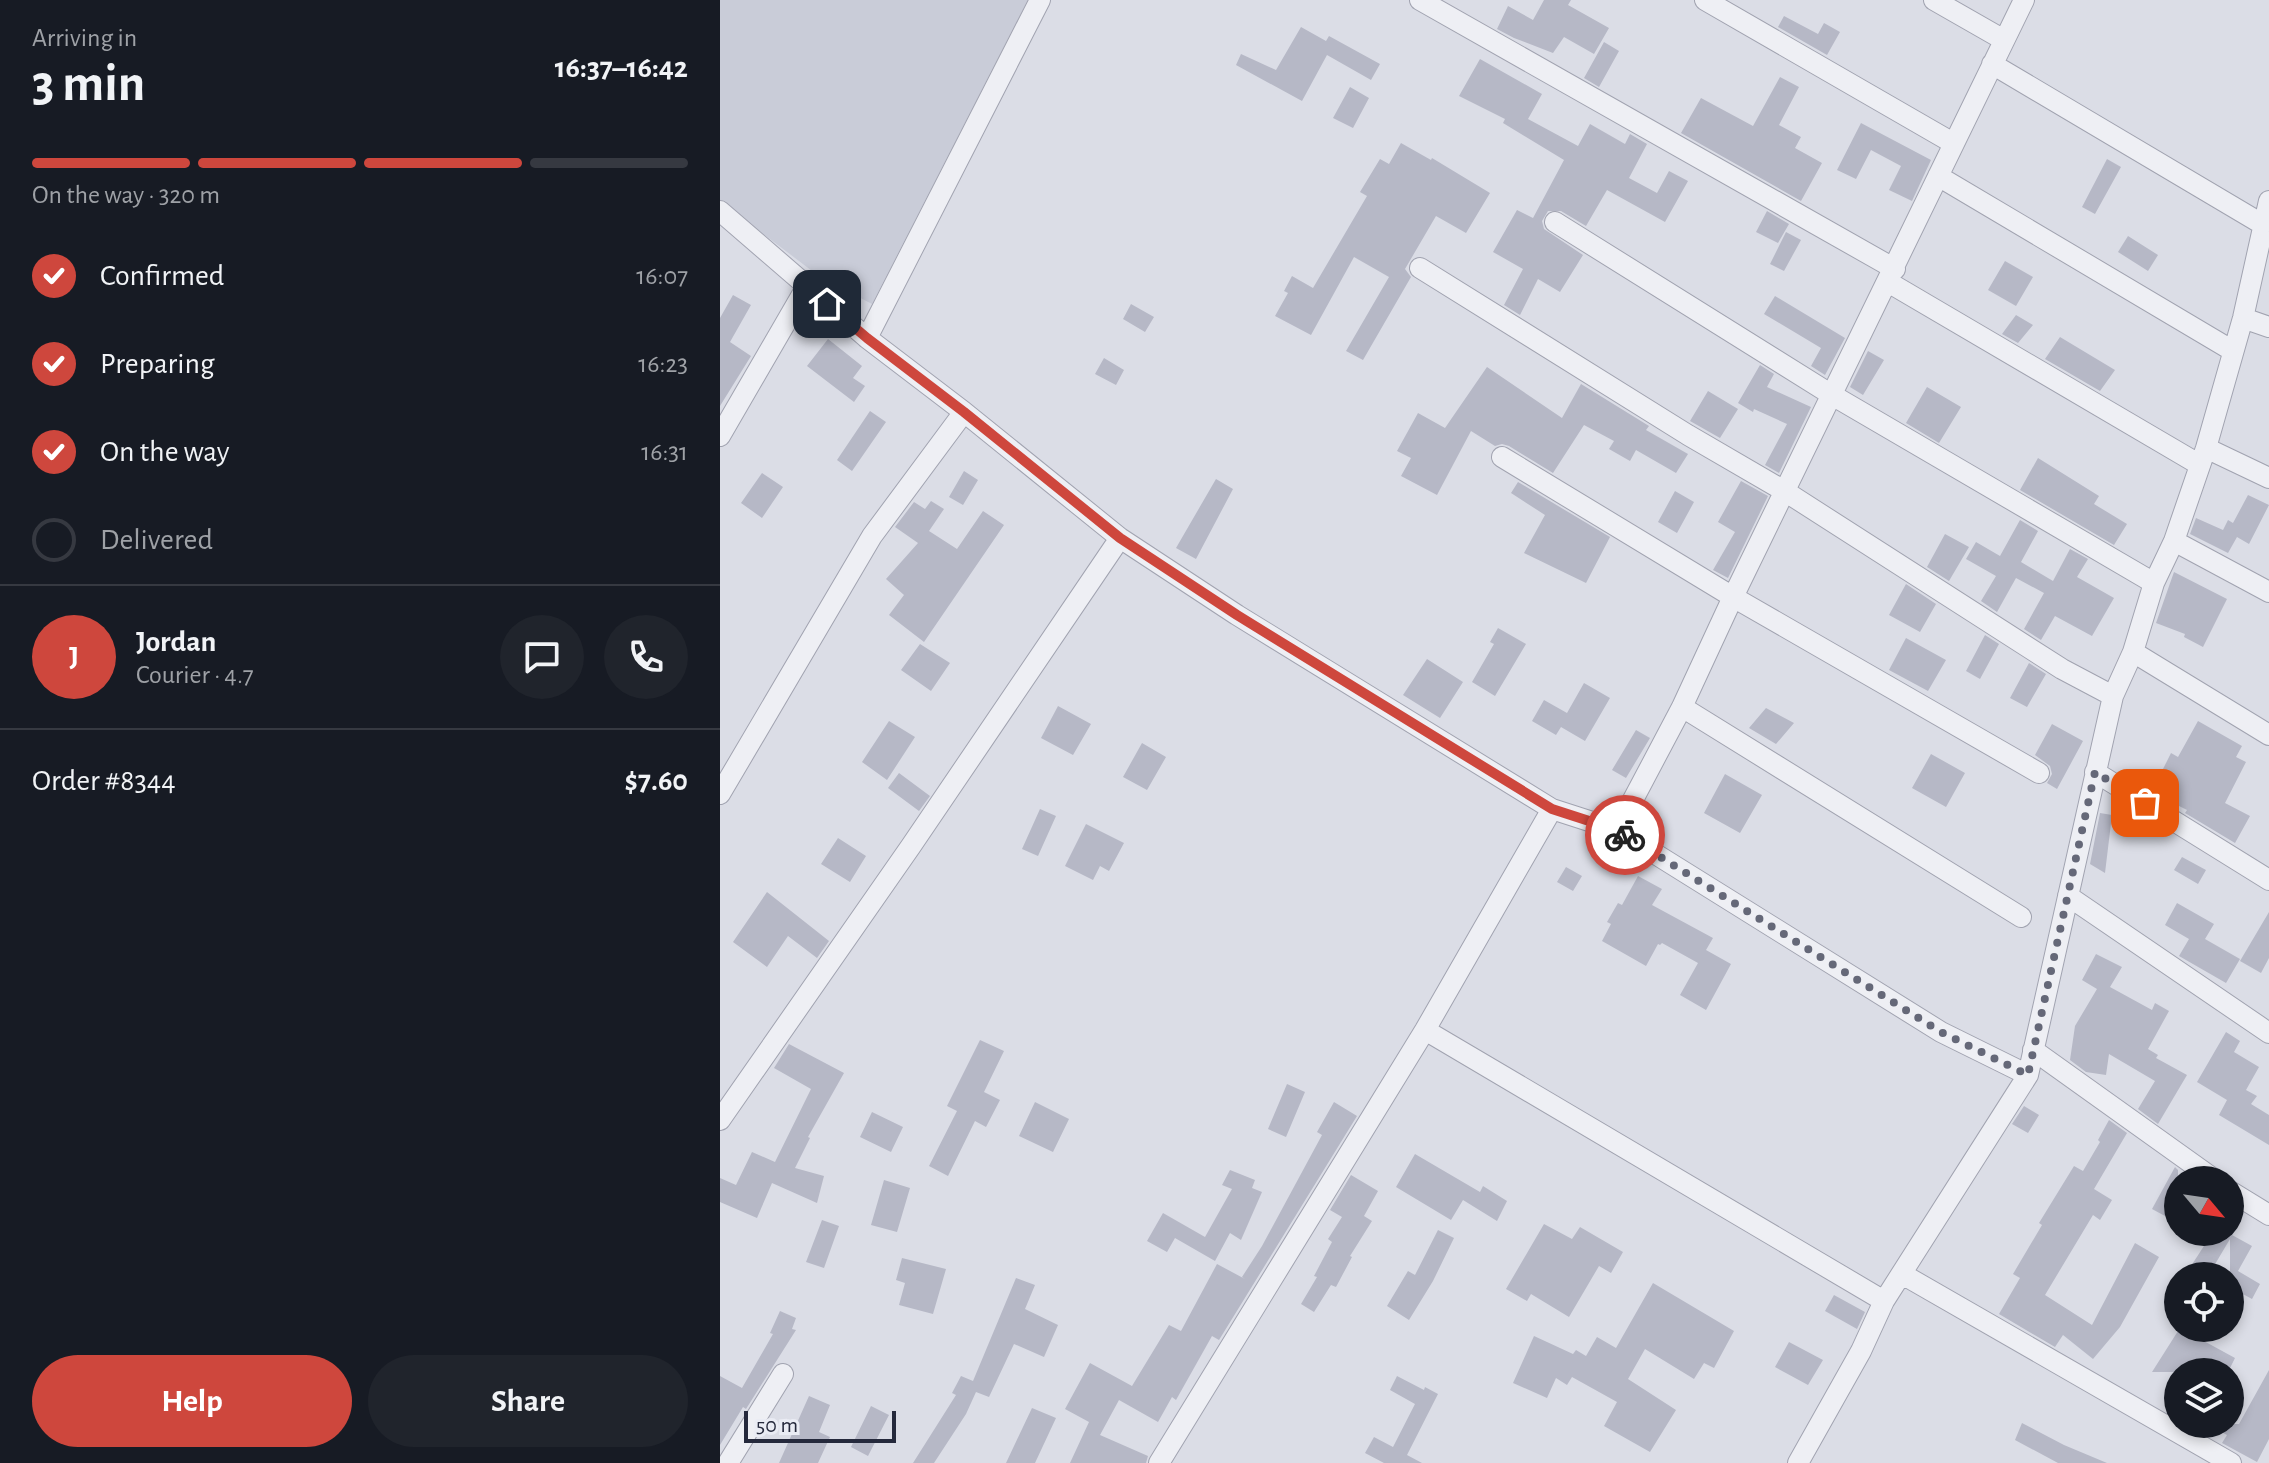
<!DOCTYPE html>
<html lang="en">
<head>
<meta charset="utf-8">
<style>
  :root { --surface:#171b24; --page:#20242c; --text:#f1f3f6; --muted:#9ea1a6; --line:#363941; --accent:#ce473d }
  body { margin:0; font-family:"Alegreya Sans",sans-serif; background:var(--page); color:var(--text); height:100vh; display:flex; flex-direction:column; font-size:30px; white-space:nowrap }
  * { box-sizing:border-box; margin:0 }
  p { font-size:26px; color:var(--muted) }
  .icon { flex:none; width:44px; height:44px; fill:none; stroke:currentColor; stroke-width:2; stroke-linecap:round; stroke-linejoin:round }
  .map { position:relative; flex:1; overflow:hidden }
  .side { display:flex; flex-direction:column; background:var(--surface); width:720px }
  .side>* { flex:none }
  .needle { width:52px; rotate:119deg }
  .fabs { position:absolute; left:1444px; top:1166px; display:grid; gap:16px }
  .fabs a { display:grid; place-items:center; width:80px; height:80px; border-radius:50%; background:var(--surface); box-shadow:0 4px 12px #0003; font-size:40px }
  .scale { position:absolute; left:24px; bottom:20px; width:152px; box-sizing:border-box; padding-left:8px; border:4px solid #25293c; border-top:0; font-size:22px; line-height:28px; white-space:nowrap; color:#25293c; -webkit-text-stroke:6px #eaecf4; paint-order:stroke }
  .pin { position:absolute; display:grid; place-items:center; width:68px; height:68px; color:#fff; margin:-34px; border-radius:16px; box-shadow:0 4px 12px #0006 }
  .courier { position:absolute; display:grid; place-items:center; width:80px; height:80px; margin:-40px; border:6px solid #ce473d; border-radius:50%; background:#fff; color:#222; box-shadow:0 2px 10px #0007 }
  .head em { font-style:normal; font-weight:700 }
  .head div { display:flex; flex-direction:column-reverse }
  .head { display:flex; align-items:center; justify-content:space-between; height:136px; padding:0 32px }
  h1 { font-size:52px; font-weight:700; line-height:60px }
  .bar { display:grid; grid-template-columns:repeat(4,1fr); gap:12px 8px; align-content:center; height:96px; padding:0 32px }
  .bar i { height:10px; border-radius:6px; background:var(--line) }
  .bar .current { background:var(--accent) }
  .bar p { grid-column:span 4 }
  .line { display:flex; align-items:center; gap:20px; padding:0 32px; border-top:2px solid var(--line) }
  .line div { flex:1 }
  .round { display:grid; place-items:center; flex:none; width:84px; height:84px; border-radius:42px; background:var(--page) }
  ol { padding:0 32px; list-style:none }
  li { display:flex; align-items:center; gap:24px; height:88px }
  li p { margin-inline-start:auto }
  li .icon { padding:8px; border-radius:50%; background:var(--accent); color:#fff; stroke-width:4 }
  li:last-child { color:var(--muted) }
  li i { width:44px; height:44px; border:4px solid var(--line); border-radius:50% }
  .primary-button { display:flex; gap:16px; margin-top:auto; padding:16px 32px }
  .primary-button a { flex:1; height:92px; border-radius:48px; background:var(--accent); color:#fff; font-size:32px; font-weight:700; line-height:92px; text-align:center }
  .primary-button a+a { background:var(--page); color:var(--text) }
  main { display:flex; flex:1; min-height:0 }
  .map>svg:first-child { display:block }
  .built { fill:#c9ccd8 }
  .building { fill:#b6b8c6 }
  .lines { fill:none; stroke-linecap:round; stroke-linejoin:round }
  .minor-casing { stroke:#a1a3b0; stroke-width:22 }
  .minor { stroke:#eeeff4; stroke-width:20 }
  .done { stroke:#656878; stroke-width:8; stroke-dasharray:0 14.4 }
  .route { stroke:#ce473d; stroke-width:10 }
</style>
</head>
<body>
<main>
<section class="side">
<div class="head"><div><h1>3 min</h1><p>Arriving in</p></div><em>16:37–16:42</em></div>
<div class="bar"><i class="current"></i><i class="current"></i><i class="current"></i><i></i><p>On the way · 320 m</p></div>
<ol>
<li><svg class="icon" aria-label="check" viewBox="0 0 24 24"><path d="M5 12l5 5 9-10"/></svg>Confirmed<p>16:07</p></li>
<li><svg class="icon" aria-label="check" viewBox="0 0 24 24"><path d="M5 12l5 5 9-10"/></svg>Preparing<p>16:23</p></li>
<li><svg class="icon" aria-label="check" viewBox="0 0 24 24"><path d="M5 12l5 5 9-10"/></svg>On the way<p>16:31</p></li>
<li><i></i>Delivered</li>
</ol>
<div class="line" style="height:144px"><b class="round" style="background:var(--accent);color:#fff">J</b><div><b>Jordan</b><p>Courier · 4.7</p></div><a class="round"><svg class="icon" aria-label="chat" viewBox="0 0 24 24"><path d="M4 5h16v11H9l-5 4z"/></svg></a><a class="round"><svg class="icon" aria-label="phone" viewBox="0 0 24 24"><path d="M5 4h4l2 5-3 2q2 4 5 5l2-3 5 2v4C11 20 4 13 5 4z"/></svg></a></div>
<div class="line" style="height:104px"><div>Order #8344</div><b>$7.60</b></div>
<div class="primary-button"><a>Help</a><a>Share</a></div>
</section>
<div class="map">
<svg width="1549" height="1463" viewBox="0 0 1549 1463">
  <rect width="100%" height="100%" fill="#dbdde6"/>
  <path class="built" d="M0 0H308L152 304 100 277 0 201Z"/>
  <path class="building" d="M824 0H851L848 5 889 28 874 54 844 37 833 53 794 38 777 29 788 6 813 20Z
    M1064 16 1098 34 1104 23 1120 32 1107 55 1058 27Z
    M581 27 606 41 609 36 660 64 651 80 607 55 582 101 516 65 521 54 556 70Z
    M884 42 899 51 879 87 864 78Z
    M760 59 822 94 808 119 858 146 870 124 905 144 910 134 927 144 909 178 937 193 949 171 968 181 945 222 887 190 866 226 841 211H828L822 221 824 229 863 255 840 292 818 279 800 315 784 305 803 269 773 252 797 210 813 218 844 160 783 123 785 119 739 96Z
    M1060 77 1079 87 1059 125 1081 137 1075 148 1102 163 1081 201 961 133 981 98 1033 126Z
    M630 87 649 98 633 128 613 118Z
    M1141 123 1211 160 1192 201 1169 190 1181 166 1151 150 1136 179 1117 170Z
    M681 143 711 160 712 158 770 193 746 233 716 216 685 269 691 277 643 360 626 351 669 277 634 257 591 335 555 316 568 293 564 291 572 276 593 288 647 196 640 192 660 159 669 164Z
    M1387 159 1401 167 1375 214 1362 207Z
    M1047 211 1069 224 1058 243 1036 232Z
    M1066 232 1081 240 1064 271 1050 264Z
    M1408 236 1438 255 1428 271 1398 252Z
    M1285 261 1313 277 1296 306 1268 290Z
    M13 295 31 305 10 342 31 356 0 406V318Z
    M1055 296 1125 338 1105 375 1091 366 1101 348 1044 314Z
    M411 304 434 317 425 332 403 319Z
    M1296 315 1313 325 1298 343 1282 334Z
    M1340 337 1395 370 1380 391 1325 359Z
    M108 339 142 366 133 378 145 386 134 402 87 366Z
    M1148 351 1164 360 1143 395 1130 387Z
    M384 358 404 370 396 385 375 374Z
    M1040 365 1054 374 1047 387 1091 407 1059 473 1045 465 1067 424 1034 409 1033 412 1018 403Z
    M767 367 842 418 861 384 929 426 926 430 968 454 956 473 916 450 910 461 889 449 894 441 864 425 833 473 789 446 782 444 775 446 751 431 717 495 681 476 691 458 677 451 698 413 725 428Z
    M1207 387 1241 407 1219 443 1186 423Z
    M988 391 1018 409 1000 438 970 421Z
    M150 411 166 422 132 471 117 460Z
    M1318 458 1379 496 1374 504 1407 524 1394 545 1300 490Z
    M244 471 258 480 243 505 229 497Z
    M42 473 63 487 42 518 21 503Z
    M496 479 513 489 476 559 456 548Z
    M1021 481 1048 496 1008 578 993 570 1015 532 998 522Z
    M798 482 890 537 866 583 804 553 825 515 791 493Z
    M955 491 974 502 957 533 938 522Z
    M1528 495 1549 505 1529 544 1517 537 1508 553 1470 534 1476 518 1503 530 1508 520 1513 523Z
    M211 501 224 509 209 531 237 549 263 511 284 525 204 642 169 615 184 595 166 579 198 543 175 527 194 502 205 509Z
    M1300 520 1318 531 1301 562 1333 581 1350 549 1368 559 1357 577 1394 598 1372 636 1335 616 1321 640 1304 629 1324 593 1296 578 1277 612 1261 601 1276 576 1246 559 1256 542 1280 556Z
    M1225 534 1249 547 1229 581 1207 567Z
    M1454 572 1507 599 1483 647 1464 637 1465 634 1436 623Z
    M1186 584 1216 604 1200 632 1169 615Z
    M778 628 806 644 775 696 752 682 774 644 770 642Z
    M1265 635 1279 644 1260 679 1246 671Z
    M1186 638 1226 660 1208 691 1169 670Z
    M200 644 230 663 211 691 181 670Z
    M707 659 743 682 720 718 683 695Z
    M1309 663 1326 674 1307 707 1290 698Z
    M864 683 890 698 865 741 841 727 836 735 812 721 824 700 847 713Z
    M338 706 371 724 353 755 321 738Z
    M1046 708 1074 723 1056 744 1029 728Z
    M169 721 195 737 167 780 142 762Z
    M1478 721 1522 746 1516 757 1526 762 1505 803 1530 816 1515 843 1465 813 1467 810 1435 794 1443 779 1439 777 1451 753 1458 757Z
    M1332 724 1363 741 1337 789 1327 783 1332 774 1330 766 1315 755Z
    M916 730 930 738 906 778 892 770Z
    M422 743 446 757 427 790 403 777Z
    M1211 754 1245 773 1226 807 1192 788Z
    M179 773 210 796 199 811 168 788Z
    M1005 774 1042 795 1020 833 984 813Z
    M320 809 336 816 318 856 302 849Z
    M1380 813 1392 815 1385 873 1370 864Z
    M366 824 404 843 389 871 380 866 373 880 345 866Z
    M118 838 146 856 130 882 101 864Z
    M1462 857 1486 870 1478 884 1454 870Z
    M846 867 862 876 853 891 837 882Z
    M918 876 942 889 932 905 993 938 986 950 1011 964 986 1010 960 995 978 963 942 943 940 945 938 944 926 966 882 941 891 924 887 922 898 903 902 905Z
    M47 892 109 941 97 958 68 936 47 967 13 942Z
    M1457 903 1494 924 1485 939 1520 959 1506 983 1459 956 1469 939 1445 925Z
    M1549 912V958L1541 973 1520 961Z
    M1376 954 1402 967 1390 987 1432 1010 1435 1003 1449 1011 1428 1049 1438 1055 1436 1058 1467 1075 1438 1124 1418 1109 1435 1081 1389 1054 1386 1075 1366 1072 1350 1060 1355 1026 1377 989 1362 980Z
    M1506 1032 1520 1041 1514 1052 1539 1067 1526 1090 1537 1096 1531 1104 1549 1115V1145L1499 1115 1507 1100 1477 1082Z
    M260 1040 284 1051 264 1092 280 1100 266 1127 255 1121 228 1176 209 1166 237 1111 227 1106Z
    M69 1044 124 1073 88 1137 90 1138 75 1168 104 1176 97 1203 52 1183 37 1218 0 1202V1178L16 1185 32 1152 55 1162 91 1089 54 1068Z
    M567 1084 585 1092 566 1137 548 1129Z
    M315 1102 349 1119 333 1152 299 1136Z
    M614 1102 637 1116 499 1340 492 1336 456 1400 452 1397 438 1422 399 1400 380 1435 428 1456 426 1463H350L369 1422 345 1409 370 1363 412 1386 449 1325 461 1331 497 1264 525 1279 522 1277 542 1246 602 1135 597 1132Z
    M1304 1106 1319 1115 1308 1133 1292 1124Z
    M152 1112 183 1127 171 1152 140 1137Z
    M1389 1120 1407 1133 1374 1189 1392 1200 1380 1220 1373 1215 1325 1295 1372 1325 1415 1243 1439 1257 1400 1327 1373 1359 1343 1335 1335 1347 1279 1314 1300 1278 1293 1274 1322 1225 1319 1223 1354 1166 1363 1171 1380 1142 1378 1140Z
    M695 1154 760 1192 763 1186 787 1201 777 1221 743 1200 731 1220 676 1187Z
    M1455 1167 1458 1170V1223L1432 1209Z
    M510 1170 535 1180 532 1188 542 1192 521 1240 510 1233 495 1261 455 1238 447 1252 427 1241 443 1213 485 1237 512 1189 502 1185Z
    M631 1175 658 1191 644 1216 652 1221 630 1256 632 1257 616 1287 611 1285 594 1312 581 1304 597 1277 594 1276 612 1242 608 1239 622 1217 610 1210Z
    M164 1180 190 1188 177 1232 151 1225Z
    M102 1220 119 1226 104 1268 86 1262Z
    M824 1224 852 1239 860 1227 903 1252 891 1273 879 1266 849 1317 811 1294 807 1301 786 1289Z
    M718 1230 734 1238 713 1281 689 1320 667 1306 688 1271 695 1275Z
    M1493 1232H1514L1512 1235 1532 1246 1518 1271 1540 1284 1532 1299 1510 1287V1239L1488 1276 1471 1266Z
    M182 1258 226 1269 213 1314 179 1305 185 1283 176 1280Z
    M296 1278 315 1285 305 1309 338 1325 324 1357 294 1344 269 1397 256 1392 246 1414 214 1463H193L236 1395 232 1393 241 1376 253 1381Z
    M933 1283 1014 1331 994 1368 984 1363 974 1379 925 1349 908 1379 956 1410 930 1452 884 1426 897 1402 852 1377 847 1385 836 1378 827 1398 793 1383 814 1336 853 1354 856 1350 866 1356 877 1337 896 1348Z
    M1114 1295 1145 1312 1137 1329 1105 1311Z
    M60 1311 76 1318 72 1329 76 1330 26 1409 23 1407 0 1445V1376L22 1388 53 1334 50 1333Z
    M1458 1331 1469 1337 1471 1334 1515 1358 1508 1372H1432Z
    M1069 1342 1103 1360 1088 1385 1055 1367Z
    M1549 1370V1439L1537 1462 1502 1443 1507 1435 1486 1424H1519Z
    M677 1376 704 1390 705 1387 718 1394 687 1455 702 1463H664L645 1453 654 1437 673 1447 695 1404 670 1390Z
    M89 1396 110 1405 99 1432 110 1437 98 1463H59Z
    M151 1406 169 1415 148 1456 131 1447Z
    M312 1408 336 1418 315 1463H286Z
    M1302 1423 1344 1445 1387 1463H1338L1295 1440Z"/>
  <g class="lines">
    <g class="minor-casing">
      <path id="minor" d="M700 0 1175 269
        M985 0 1233 143
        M1214 0 1284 40
        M1272 64 1542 224
        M1218 176 1513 351
        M0 211 147 338 244 412 400 538 517 615 832 809 897 830 1221 1032 1308 1075
        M835 222 1112 395 1434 583
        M700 268 968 435 1066 492 1342 669 1393 696
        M1168 282 1480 465
        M1523 318 1549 327
        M147 338 320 0
        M0 436 87 286
        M1486 448 1549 478
        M782 457 1013 597 1319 773
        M1454 541 1549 592
        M1413 652 1549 735
        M962 707 1301 917
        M1375 772 1549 880
        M0 794 152 536 244 412
        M897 830 962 707 1013 597 1304 0
        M1348 896 1549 1033
        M705 1030 1164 1301
        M1313 1050 1495 1180
        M0 1120 191 846 400 538
        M1510 1191 1549 1215
        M1182 1274 1511 1463
        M8 1463 63 1374
        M439 1463 705 1030 832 809
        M1078 1463 1141 1351 1164 1301 1308 1075 1393 696 1413 652 1434 583 1454 541 1486 448 1523 318 1549 201"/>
    </g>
    <use href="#minor" class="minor"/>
  </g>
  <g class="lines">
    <path class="done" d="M905 835 1221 1032 1308 1075 1375 772 1425 803"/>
    <path class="route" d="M107 304 147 338 244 412 400 538 517 615 832 809 897 830 905 835"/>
  </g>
</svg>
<div class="fabs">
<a><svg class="needle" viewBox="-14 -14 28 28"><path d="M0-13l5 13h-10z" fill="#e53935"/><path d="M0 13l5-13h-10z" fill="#9ea1a6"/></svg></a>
<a><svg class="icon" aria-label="locate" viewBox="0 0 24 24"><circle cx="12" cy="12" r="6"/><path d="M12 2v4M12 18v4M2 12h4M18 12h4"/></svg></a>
<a><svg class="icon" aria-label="layers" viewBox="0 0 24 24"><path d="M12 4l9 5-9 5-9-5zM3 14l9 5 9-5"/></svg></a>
</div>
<div class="scale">50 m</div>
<div class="pin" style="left:1425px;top:803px;background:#ea580c"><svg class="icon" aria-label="bag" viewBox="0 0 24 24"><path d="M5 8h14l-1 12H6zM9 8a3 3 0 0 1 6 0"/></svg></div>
<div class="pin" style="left:107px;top:304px;background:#1f2937"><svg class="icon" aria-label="home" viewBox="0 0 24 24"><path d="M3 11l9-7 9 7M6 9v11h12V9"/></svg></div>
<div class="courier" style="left:905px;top:835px"><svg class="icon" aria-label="bike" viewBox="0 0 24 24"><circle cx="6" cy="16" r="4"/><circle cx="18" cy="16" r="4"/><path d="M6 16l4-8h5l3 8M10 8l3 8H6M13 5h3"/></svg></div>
</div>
</main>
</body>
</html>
